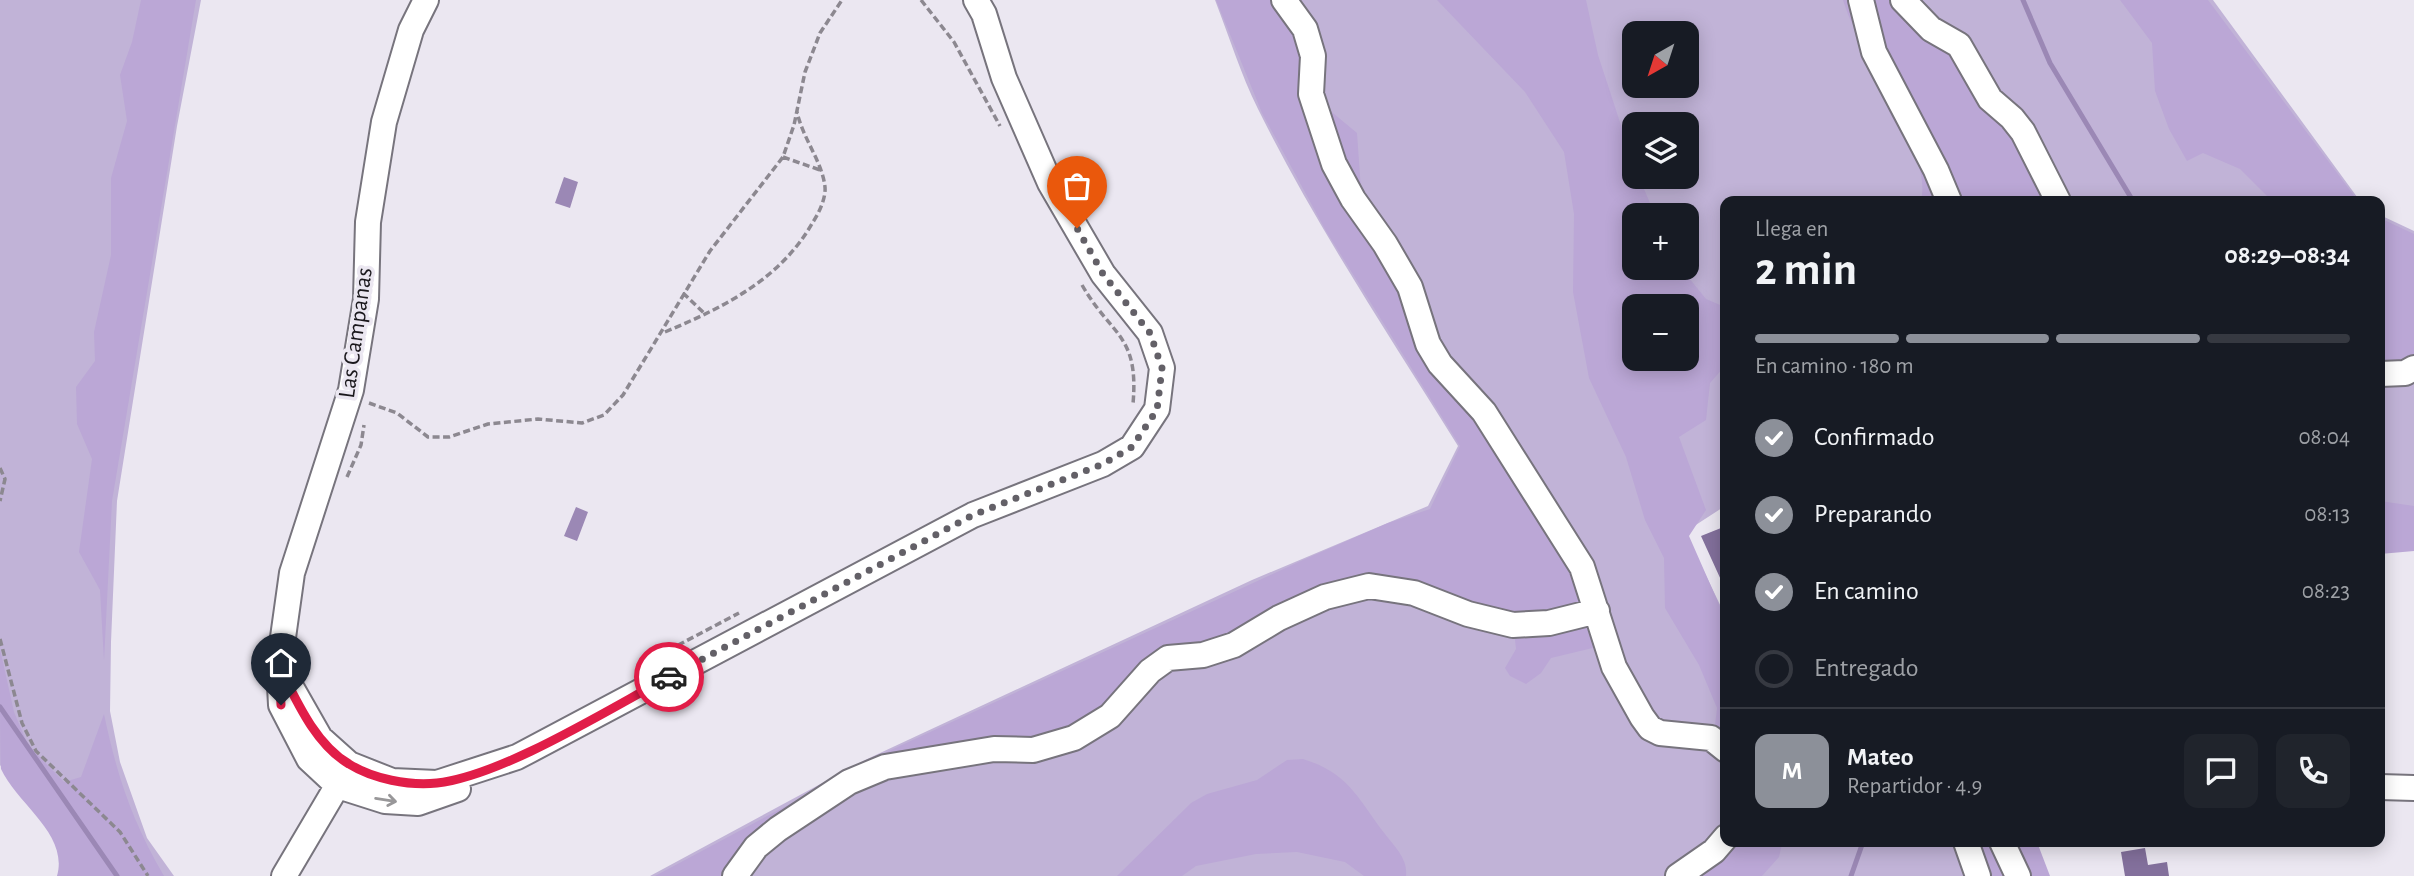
<!DOCTYPE html>
<html lang="es">
<head>
<meta charset="utf-8">
<style>
  :root { --surface:#171b24; --page:#20242c; --text:#f1f3f6; --muted:#9ea1a6; --line:#363941; --accent:#8c9099 }
  body { margin:0; font-family:"Alegreya Sans",sans-serif; background:var(--page); color:var(--text); height:100vh; display:flex; flex-direction:column; font-size:26px; white-space:nowrap }
  * { box-sizing:border-box; margin:0 }
  p { font-size:23px; color:var(--muted) }
  .icon { flex:none; width:38px; height:38px; fill:none; stroke:currentColor; stroke-width:2; stroke-linecap:round; stroke-linejoin:round }
  .map { position:relative; flex:1; overflow:hidden }
  .drawer { position:absolute; left:1720px; top:196px; width:665px; height:651px; display:flex; flex-direction:column; background:var(--surface); border-radius:14px; box-shadow:0 4px 18px #0003 }
  .drawer>* { flex:none }
  .needle { width:46px; rotate:219deg }
  .controls { position:absolute; left:1622px; top:21px; display:grid; gap:14px }
  .controls a { display:grid; place-items:center; width:77px; height:77px; border-radius:14px; background:var(--surface); box-shadow:0 4px 18px #0003; font-size:35px }
  .pin { position:absolute; display:grid; place-items:center; width:60px; height:60px; color:#fff; margin:-72px -30px; border-radius:50% 50% 50% 0; rotate:-45deg; box-shadow:0 0 7px #0007 }
  .pin .icon { rotate:45deg }
  .courier { position:absolute; display:grid; place-items:center; width:70px; height:70px; margin:-35px; border:5px solid #e11d48; border-radius:50%; background:#fff; color:#222; box-shadow:0 2px 9px #0007 }
  .head em { font-style:normal; font-weight:700 }
  .head div { display:flex; flex-direction:column-reverse }
  .head { display:flex; align-items:center; justify-content:space-between; height:119px; padding:0 35px }
  h1 { font-size:46px; font-weight:700; line-height:52px }
  .bar { display:grid; grid-template-columns:repeat(4,1fr); gap:10px 7px; align-content:center; height:84px; padding:0 35px }
  .bar i { height:9px; border-radius:5px; background:var(--line) }
  .bar .current { background:var(--accent) }
  .bar p { grid-column:span 4 }
  .line { display:flex; align-items:center; gap:18px; padding:0 35px; border-top:2px solid var(--line) }
  .line div { flex:1 }
  .round { display:grid; place-items:center; flex:none; width:74px; height:74px; border-radius:14px; background:var(--page) }
  ol { padding:0 35px; list-style:none }
  li { display:flex; align-items:center; gap:21px; height:77px }
  li p { margin-inline-start:auto }
  li .icon { padding:7px; border-radius:50%; background:var(--accent); color:#fff; stroke-width:4 }
  li:last-child { color:var(--muted) }
  li i { width:38px; height:38px; border:4px solid var(--line); border-radius:50% }
  .map>svg:first-child { display:block }
  .green { fill:#c1b3d7; fill-rule:evenodd }
  .forest { fill:#bba7d6; fill-rule:evenodd }
  .water { fill:#9b88b5 }
  .lines { fill:none; stroke-linecap:round; stroke-linejoin:round }
  .stream { stroke:#9b88b5; stroke-width:5 }
  .building { fill:#83709c }
  .minor-casing { stroke:#77747d; stroke-width:28 }
  .path { stroke:#8c8890; stroke-width:3.5; stroke-dasharray:7 3.5; stroke-linecap:butt }
  .minor { stroke:#fff; stroke-width:24 }
  .oneway { stroke:#989799 }
  .done { stroke:#636067; stroke-width:7; stroke-dasharray:0 12.6 }
  .route { stroke:#e11d48; stroke-width:9 }
  .labels { text-anchor:middle; dominant-baseline:central; stroke-width:7; stroke-linejoin:round; paint-order:stroke }
  .street-label { font-size:24px; fill:#1a181c; stroke:#ebe7f1 }
</style>
</head>
<body>
<div class="map">
<svg width="2414" height="876" viewBox="0 0 2414 876">
  <rect width="100%" height="100%" fill="#ebe7f1"/>
  <path class="green" d="M0 0H201L177 126 117 501 111 642 110 711 120 762 147 838 174 876H60C67 838 22 794 0 765Z
    M1215 0H2213L2360 201H1726L1725 506 1685 532 1725 615 1726 842H2032L2045 876H650L865 760 1252 580 1428 506 1458 446C1389 335 1316 226 1258 109 1241 75 1229 36 1215 0ZM1634 33H1687V86H1634ZM1634 124H1687V177H1634ZM1634 215H1687V268H1634ZM1634 306H1687V359H1634Z
    M2380 215 2414 231V549L2380 552Z"/>
  <path class="forest" d="M141 0H196L112 501 104 661 100 590 79 552 92 459 77 424 76 387 95 361 94 332 111 255V178L127 121 120 75 132 42Z
    M1216 0H1283L1304 30 1310 94 1357 133 1363 218 1416 308 1581 568 1601 646 1551 658 1541 673 1526 684 1510 676 1505 668 1516 649 1513 621 1369 583 1232 642 1166 655 1073 735 884 764 730 876H655L891 750 1303 560 1388 523 1430 509 1460 446 1326 231 1262 113Z
    M1437 0H1586L1598 55 1634 165V177H1639L1655 215H1634V268H1681L1706 299 1725 307V366L1710 383 1706 420 1679 437 1706 510 1689 536 1725 618V742L1714 734 1717 708 1699 665 1665 608 1664 558 1645 520 1626 457 1589 378 1573 292 1574 214 1564 152 1525 92ZM1634 306H1687V359H1634Z
    M1843 0H1906L1955 47 2008 123 2052 201H1921C1930 158 1894 135 1884 97 1880 83 1883 61 1876 49 1872 43 1864 39 1860 34 1851 25 1847 12 1843 0Z
    M2120 0H2208L2358 201H2272L2240 169 2203 153 2187 161 2169 129 2155 91 2152 43Z
    M2380 218 2414 234V365L2380 371Z
    M2380 501 2414 506V551L2380 554Z
    M0 649 14 712 28 745 64 782 81 777 104 714C117 776 132 821 164 876H57C69 834 17 804 1 769 0 757 0 668 0 649Z
    M1303 759C1349 773 1358 799 1385 834 1395 847 1408 859 1406 876H1364L1345 862 1297 852 1256 854 1196 866 1182 876H1117L1191 803 1207 794 1257 780 1287 760Z
    M1726 842H1781L1782 844 1779 857 1762 876H1684Z
    M1973 842H2037L2050 876H1984Z"/>
  <path class="water" d="M564 177 578 182 570 208 555 203Z
    M576 507 588 512 577 541 564 536Z"/>
  <g class="lines">
    <path class="stream" d="M2023 0 2050 63 2133 201
      M0 707 117 876
      M1851 876 1863 842"/>
  </g>
  <path class="building" d="M1726 526V591L1701 536Z
    M2145 848 2148 865 2167 862 2169 876H2125L2121 852Z"/>
  <g class="lines">
    <g class="minor-casing">
      <path id="minor" d="M426 0 411 30 384 122 368 222 366 299 351 390 292 573 279 666 281 705 309 759 338 786 385 801 418 803 458 789
        M1284 0 1305 29 1313 56 1311 94 1334 164 1353 199 1385 244 1410 287 1428 344 1440 364 1484 412 1582 567 1614 667 1642 717 1650 728 1660 733 1711 738 1726 750
        M1861 0 1874 52 1936 170 1949 201
        M1903 0 1931 29 1959 45 1990 99 2012 118 2023 132 2058 201
        M2380 374 2405 373 2414 368
        M279 666 320 738 349 764 392 781 437 783 517 757 973 515 1103 464 1132 447 1157 409 1162 368 1150 333 1103 274 1050 183 1004 78 984 14 976 0
        M2380 787 2414 788
        M1966 842 1978 876
        M2002 842 2018 876
        M284 876 346 771
        M735 876 756 847 778 829 849 782 885 767 994 749 1033 750 1074 738 1110 716 1150 671 1168 658 1203 655 1234 645 1279 618 1325 597 1369 586 1414 593 1468 614 1513 625 1549 623 1597 611
        M1678 876 1714 851 1726 837"/>
    </g>
    <path class="path" d="M921 0 954 42 1000 126
      M783 157 820 170
      M1082 285C1112 337 1139 334 1133 404
      M683 293 706 315
      M665 332C724 307 780 280 813 222 819 213 826 198 825 187 822 161 803 139 797 112
      M369 403 397 413 428 437H449L488 424 538 419 582 423 604 415 623 395 710 251 783 157 794 125 805 72 820 33 842 0
      M0 468 5 479 0 501
      M347 477 361 445 364 425
      M0 639 22 723 36 751 120 832 148 876
      M650 660 739 613"/>
    <use href="#minor" class="minor"/>
  </g>
  <defs><path id="oneway-shaft" d="M-6 0H5M1.5-3L5.5 0L1.5 3" fill="none" stroke-width="1.6" stroke-linecap="round" stroke-linejoin="round" transform="scale(1.75)"/></defs>
  <use class="oneway" href="#oneway-shaft" transform="translate(386 800) rotate(9)"/>
  <g class="lines">
    <path class="done" d="M669 677 973 515 1103 464 1132 447 1157 410 1162 368 1150 333 1103 274 1077 228"/>
    <path class="route" d="M281 705 279 666C296 700 315 744 349 764 373 779 409 786 437 783 502 776 609 709 669 677"/>
  </g>
  <g class="labels">
    <g class="street-label">
      <text transform="translate(356 333) rotate(-82)">Las Campanas</text>
    </g>
  </g>
</svg>
<div class="controls">
<a><svg class="needle" viewBox="-14 -14 28 28"><path d="M0-13l5 13h-10z" fill="#e53935"/><path d="M0 13l5-13h-10z" fill="#9ea1a6"/></svg></a>
<a><svg class="icon" aria-label="layers" viewBox="0 0 24 24"><path d="M12 4l9 5-9 5-9-5zM3 14l9 5 9-5"/></svg></a>
<a>+</a>
<a>−</a>
</div>
<div class="pin" style="left:1077px;top:228px;background:#ea580c"><svg class="icon" aria-label="bag" viewBox="0 0 24 24"><path d="M5 8h14l-1 12H6zM9 8a3 3 0 0 1 6 0"/></svg></div>
<div class="pin" style="left:281px;top:705px;background:#1f2937"><svg class="icon" aria-label="home" viewBox="0 0 24 24"><path d="M3 11l9-7 9 7M6 9v11h12V9"/></svg></div>
<div class="courier" style="left:669px;top:677px"><svg class="icon" aria-label="car" viewBox="0 0 24 24"><path d="M5 17H2v-5l4-1 3-4h7l3 4 3 1v5h-3M9 17h6M6 11h13"/><circle cx="7" cy="17" r="2"/><circle cx="17" cy="17" r="2"/></svg></div>
<section class="drawer">
<div class="head"><div><h1>2 min</h1><p>Llega en</p></div><em>08:29–08:34</em></div>
<div class="bar"><i class="current"></i><i class="current"></i><i class="current"></i><i></i><p>En camino · 180 m</p></div>
<ol>
<li><svg class="icon" aria-label="check" viewBox="0 0 24 24"><path d="M5 12l5 5 9-10"/></svg>Confirmado<p>08:04</p></li>
<li><svg class="icon" aria-label="check" viewBox="0 0 24 24"><path d="M5 12l5 5 9-10"/></svg>Preparando<p>08:13</p></li>
<li><svg class="icon" aria-label="check" viewBox="0 0 24 24"><path d="M5 12l5 5 9-10"/></svg>En camino<p>08:23</p></li>
<li><i></i>Entregado</li>
</ol>
<div class="line" style="height:126px"><b class="round" style="background:var(--accent);color:#fff">M</b><div><b>Mateo</b><p>Repartidor · 4.9</p></div><a class="round"><svg class="icon" aria-label="chat" viewBox="0 0 24 24"><path d="M4 5h16v11H9l-5 4z"/></svg></a><a class="round"><svg class="icon" aria-label="phone" viewBox="0 0 24 24"><path d="M5 4h4l2 5-3 2q2 4 5 5l2-3 5 2v4C11 20 4 13 5 4z"/></svg></a></div>
</section>
</div>
</body>
</html>
